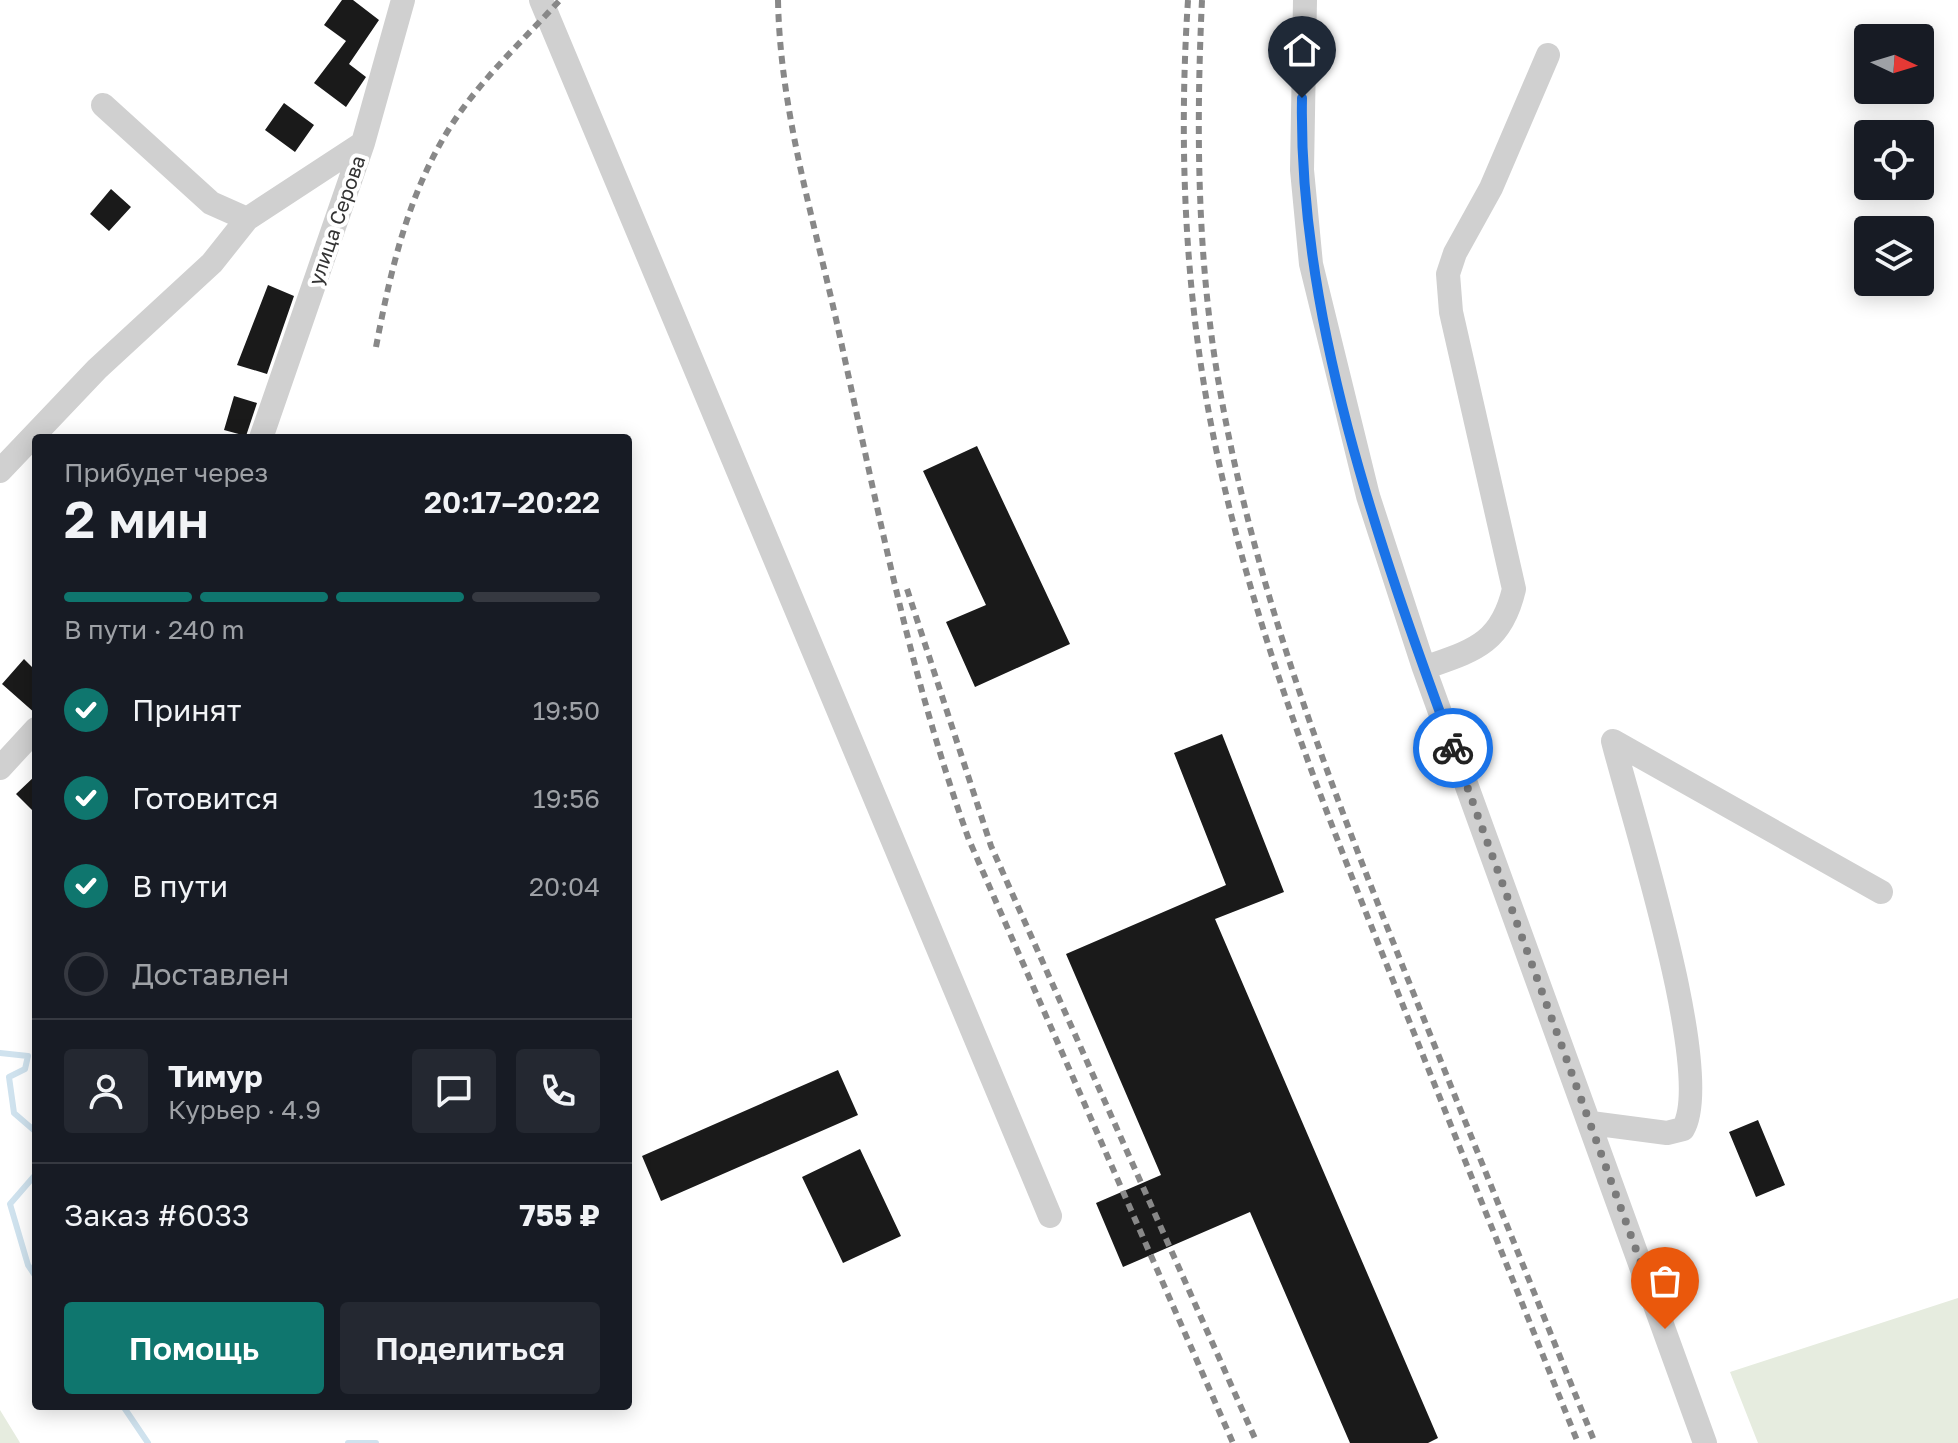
<!DOCTYPE html>
<html lang="ru">
<head>
<meta charset="utf-8">
<style>
  :root { --surface:#171b24; --page:#242831; --text:#f1f3f6; --muted:#9ea1a6; --line:#363941; --accent:#0f766e }
  body { margin:0; font-family:"Golos Text",sans-serif; background:var(--page); color:var(--text); height:100vh; display:flex; flex-direction:column; font-size:30px; white-space:nowrap }
  * { box-sizing:border-box; margin:0 }
  p { font-size:26px; color:var(--muted) }
  .icon { flex:none; width:44px; height:44px; fill:none; stroke:currentColor; stroke-width:2; stroke-linecap:round; stroke-linejoin:round }
  .map { position:relative; flex:1; overflow:hidden }
  .side { position:absolute; left:32px; top:434px; width:600px; height:976px; display:flex; flex-direction:column; background:var(--surface); border-radius:8px; box-shadow:0 4px 20px #0003 }
  .side>* { flex:none }
  .needle { width:52px; rotate:94deg }
  .controls { position:absolute; left:1854px; top:24px; display:grid; gap:16px }
  .controls a { display:grid; place-items:center; width:80px; height:80px; border-radius:8px; background:var(--surface); box-shadow:0 4px 20px #0003; font-size:40px }
  .pin { position:absolute; display:grid; place-items:center; width:68px; height:68px; color:#fff; margin:-82px -34px; border-radius:50% 50% 50% 0; rotate:-45deg; box-shadow:0 0 8px #0007 }
  .pin .icon { rotate:45deg }
  .courier { position:absolute; display:grid; place-items:center; width:80px; height:80px; margin:-40px; border:6px solid #1a73e8; border-radius:50%; background:#fff; color:#222; box-shadow:0 2px 10px #0007 }
  .head em { font-style:normal; font-weight:600 }
  .head div { display:flex; flex-direction:column-reverse }
  .head { display:flex; align-items:center; justify-content:space-between; height:136px; padding:0 32px }
  h1 { font-size:52px; font-weight:600; line-height:60px }
  .bar { display:grid; grid-template-columns:repeat(4,1fr); gap:12px 8px; align-content:center; height:96px; padding:0 32px }
  .bar i { height:10px; border-radius:6px; background:var(--line) }
  .bar .active { background:var(--accent) }
  .bar p { grid-column:span 4 }
  .line { display:flex; align-items:center; gap:20px; padding:0 32px; border-top:2px solid var(--line) }
  .line div { flex:1 }
  .round { display:grid; place-items:center; flex:none; width:84px; height:84px; border-radius:8px; background:var(--page) }
  ol { padding:0 32px; list-style:none }
  li { display:flex; align-items:center; gap:24px; height:88px }
  li p { margin-inline-start:auto }
  li .icon { padding:8px; border-radius:50%; background:var(--accent); color:#fff; stroke-width:4 }
  li:last-child { color:var(--muted) }
  li i { width:44px; height:44px; border:4px solid var(--line); border-radius:50% }
  .cta { display:flex; gap:16px; margin-top:auto; padding:16px 32px }
  .cta a { flex:1; height:92px; border-radius:8px; background:var(--accent); color:#fff; font-size:32px; font-weight:600; line-height:92px; text-align:center }
  .cta a+a { background:var(--page); color:var(--text) }
  .map>svg:first-child { display:block }
  .green { fill:#e6ecdf }
  .lines { fill:none; stroke-linecap:round; stroke-linejoin:round }
  .stream { stroke:#cfe2ee; stroke-width:6 }
  .building { fill:#1a1a1a }
  .minor { stroke:#d0d0d0; stroke-width:24 }
  .rail { stroke:#888; stroke-width:6; stroke-dasharray:8 6; stroke-linecap:butt }
  .done { stroke:#7a7a7a; stroke-width:8; stroke-dasharray:0 14.4 }
  .route { stroke:#1a73e8; stroke-width:10 }
  .labels { text-anchor:middle; dominant-baseline:central; stroke-width:8; stroke-linejoin:round; paint-order:stroke }
  .street-label { font-size:20px; fill:#333; stroke:#fff }
</style>
</head>
<body>
<div class="map">
<svg width="1958" height="1443" viewBox="0 0 1958 1443">
  <rect width="100%" height="100%" fill="#fff"/>
  <path class="green" d="M1958 1298V1443H1758L1730 1372Z
    M0 1410 19 1441 20 1443H0Z"/>
  <g class="lines">
    <path class="stream" d="M0 1053 28 1056 25 1069 9 1077 14 1113 36 1132
      M36 1174 10 1204 28 1265 36 1277
      M123 1406 148 1443
      M348 1443H376"/>
  </g>
  <path class="building" d="M342 0H353L379 20 349 64 366 77 346 107 314 83 346 41 324 25Z
    M284 103 314 125 295 152 265 130Z
    M111 189 131 207 109 231 90 214Z
    M268 285 294 296 267 374 237 365Z
    M234 396 257 403 246 436 224 430Z
    M977 446 1070 644 975 687 946 622 986 605 923 471Z
    M24 659 36 671V714L2 684Z
    M1222 734 1284 892 1215 919 1438 1438 1428 1443H1350L1250 1212 1123 1267 1096 1203 1161 1175 1066 954 1226 885 1174 753Z
    M36 775V814L16 794Z
    M838 1070 858 1115 661 1201 642 1156Z
    M1758 1120 1785 1185 1756 1197 1729 1132Z
    M860 1149 901 1236 843 1263 802 1177Z"/>
  <g class="lines">
    <path class="minor" d="M541 0 1050 1216
      M1305 0 1302 170 1311 264 1368 496 1424 668 1705 1443
      M103 105 211 203 247 219 363 143
      M261 438 363 143 403 0
      M0 471 97 369 212 263 247 219
      M1424 668C1472 651 1501 645 1514 589L1451 312 1448 274 1455 253 1491 188 1548 55
      M0 768 36 729
      M1591 1123 1667 1133 1683 1129C1716 1074 1631 813 1613 741L1881 892"/>
    <path class="rail" d="M778 0C780 111 814 220 838 328 876 500 909 674 969 840L1233 1443
      M1188 0C1179 135 1184 276 1208 408 1244 606 1318 793 1392 978 1454 1133 1516 1288 1578 1443
      M1202 0C1196 126 1197 254 1218 379 1254 592 1333 792 1413 992 1474 1143 1534 1293 1595 1443
      M376 347C392 263 411 181 461 111 490 71 527 36 560 0
      M907 589 991 846 1257 1443"/>
  </g>
  <g class="lines">
    <path class="done" d="M1453 748 1665 1329"/>
    <path class="route" d="M1302 98C1298 316 1378 544 1453 748"/>
  </g>
  <g class="labels">
    <g class="street-label">
      <text transform="translate(336 220) rotate(-71)">улица Серова</text>
    </g>
  </g>
</svg>
<div class="controls">
<a><svg class="needle" viewBox="-14 -14 28 28"><path d="M0-13l5 13h-10z" fill="#e53935"/><path d="M0 13l5-13h-10z" fill="#9ea1a6"/></svg></a>
<a><svg class="icon" aria-label="locate" viewBox="0 0 24 24"><circle cx="12" cy="12" r="6"/><path d="M12 2v4M12 18v4M2 12h4M18 12h4"/></svg></a>
<a><svg class="icon" aria-label="layers" viewBox="0 0 24 24"><path d="M12 4l9 5-9 5-9-5zM3 14l9 5 9-5"/></svg></a>
</div>
<div class="pin" style="left:1665px;top:1329px;background:#ea580c"><svg class="icon" aria-label="bag" viewBox="0 0 24 24"><path d="M5 8h14l-1 12H6zM9 8a3 3 0 0 1 6 0"/></svg></div>
<div class="pin" style="left:1302px;top:98px;background:#1f2937"><svg class="icon" aria-label="home" viewBox="0 0 24 24"><path d="M3 11l9-7 9 7M6 9v11h12V9"/></svg></div>
<div class="courier" style="left:1453px;top:748px"><svg class="icon" aria-label="bike" viewBox="0 0 24 24"><circle cx="6" cy="16" r="4"/><circle cx="18" cy="16" r="4"/><path d="M6 16l4-8h5l3 8M10 8l3 8H6M13 5h3"/></svg></div>
<section class="side">
<div class="head"><div><h1>2 мин</h1><p>Прибудет через</p></div><em>20:17–20:22</em></div>
<div class="bar"><i class="active"></i><i class="active"></i><i class="active"></i><i></i><p>В пути · 240 m</p></div>
<ol>
<li><svg class="icon" aria-label="check" viewBox="0 0 24 24"><path d="M5 12l5 5 9-10"/></svg>Принят<p>19:50</p></li>
<li><svg class="icon" aria-label="check" viewBox="0 0 24 24"><path d="M5 12l5 5 9-10"/></svg>Готовится<p>19:56</p></li>
<li><svg class="icon" aria-label="check" viewBox="0 0 24 24"><path d="M5 12l5 5 9-10"/></svg>В пути<p>20:04</p></li>
<li><i></i>Доставлен</li>
</ol>
<div class="line" style="height:144px"><a class="round"><svg class="icon" aria-label="person" viewBox="0 0 24 24"><circle cx="12" cy="8" r="4"/><path d="M4 21q1-7 8-7t8 7"/></svg></a><div><b>Тимур</b><p>Курьер · 4.9</p></div><a class="round"><svg class="icon" aria-label="chat" viewBox="0 0 24 24"><path d="M4 5h16v11H9l-5 4z"/></svg></a><a class="round"><svg class="icon" aria-label="phone" viewBox="0 0 24 24"><path d="M5 4h4l2 5-3 2q2 4 5 5l2-3 5 2v4C11 20 4 13 5 4z"/></svg></a></div>
<div class="line" style="height:104px"><div>Заказ #6033</div><b>755 ₽</b></div>
<div class="cta"><a>Помощь</a><a>Поделиться</a></div>
</section>
</div>
</body>
</html>
